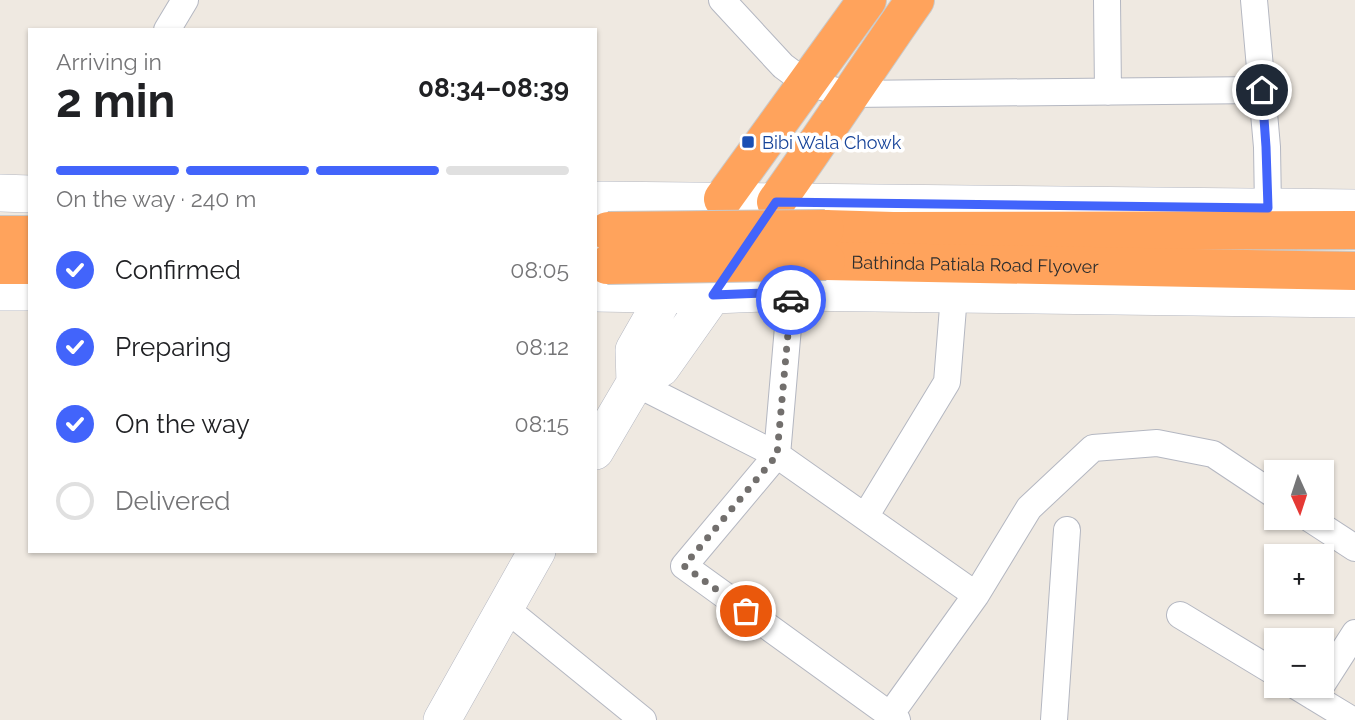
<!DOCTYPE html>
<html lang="en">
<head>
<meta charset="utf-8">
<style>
  :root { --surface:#fff; --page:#f2f2f2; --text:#202124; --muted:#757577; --line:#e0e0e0; --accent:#4264fb }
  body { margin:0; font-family:Raleway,sans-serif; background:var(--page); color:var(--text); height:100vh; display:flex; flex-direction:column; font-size:26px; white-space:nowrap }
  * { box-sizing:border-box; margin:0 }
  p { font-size:23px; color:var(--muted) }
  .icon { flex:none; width:38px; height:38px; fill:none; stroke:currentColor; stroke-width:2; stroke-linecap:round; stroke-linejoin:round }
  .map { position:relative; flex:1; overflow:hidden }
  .sheet { position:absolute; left:28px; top:28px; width:569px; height:525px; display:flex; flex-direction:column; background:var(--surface); border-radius:0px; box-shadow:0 2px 5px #0004 }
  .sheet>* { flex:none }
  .needle { width:46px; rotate:177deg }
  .fabs { position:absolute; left:1264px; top:460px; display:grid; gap:14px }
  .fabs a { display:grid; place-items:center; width:70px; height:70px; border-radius:0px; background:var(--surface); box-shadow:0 2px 5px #0004; font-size:35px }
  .pin { position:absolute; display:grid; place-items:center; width:60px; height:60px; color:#fff; margin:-30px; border:4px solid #fff; border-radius:50%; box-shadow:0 2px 7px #0007 }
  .courier { position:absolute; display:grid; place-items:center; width:70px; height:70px; margin:-35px; border:5px solid #4264fb; border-radius:50%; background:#fff; color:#222; box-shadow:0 2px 9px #0007 }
  .head em { font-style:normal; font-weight:700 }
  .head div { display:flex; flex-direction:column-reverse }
  .head { display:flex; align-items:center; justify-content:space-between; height:119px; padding:0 28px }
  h1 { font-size:46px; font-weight:700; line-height:52px }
  .bar { display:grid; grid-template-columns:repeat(4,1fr); gap:10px 7px; align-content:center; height:84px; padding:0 28px }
  .bar i { height:9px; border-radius:5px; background:var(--line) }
  .bar .on { background:var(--accent) }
  .bar p { grid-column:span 4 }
  ol { padding:0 28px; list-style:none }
  li { display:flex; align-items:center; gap:21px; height:77px }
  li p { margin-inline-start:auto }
  li .icon { padding:7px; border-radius:50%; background:var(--accent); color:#fff; stroke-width:4 }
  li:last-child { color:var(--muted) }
  li i { width:38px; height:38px; border:4px solid var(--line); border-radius:50% }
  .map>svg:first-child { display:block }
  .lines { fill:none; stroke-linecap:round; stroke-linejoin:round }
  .street-casing { stroke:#b4b7c1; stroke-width:28 }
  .secondary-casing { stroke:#b4b7c1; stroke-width:38 }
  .highway-casing { stroke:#c9c9c9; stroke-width:40 }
  .street { stroke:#fff; stroke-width:26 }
  .secondary { stroke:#fff; stroke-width:37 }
  .highway { stroke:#ffa35c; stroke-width:38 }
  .highway-bridge-casing { stroke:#c9c9c9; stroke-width:40; stroke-linecap:butt }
  .highway-bridge { stroke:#ffa35c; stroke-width:38 }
  .done { stroke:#726f6d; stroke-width:7; stroke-dasharray:0 12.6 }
  .route { stroke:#4264fb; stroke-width:9 }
  .transit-dot { fill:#1a4fb4; stroke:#fff; stroke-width:2.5 }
  .labels { text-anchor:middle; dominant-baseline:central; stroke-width:7; stroke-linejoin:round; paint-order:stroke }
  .transit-label { font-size:18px; fill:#164399; stroke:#fff; text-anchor:start }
  .street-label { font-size:18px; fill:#2e2e2e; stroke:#fff }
</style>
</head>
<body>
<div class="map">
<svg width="1355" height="720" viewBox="0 0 1355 720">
  <rect width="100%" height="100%" fill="#efe9e1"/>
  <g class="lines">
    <g class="street-casing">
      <path id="street" d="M722 0 783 66 806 83 849 94 1262 90
        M1107 0 1108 92
        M1254 0 1267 147 1268 208
        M167 30 185 0
        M791 292 777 455 684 566 897 720
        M635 383 777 455 976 595
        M865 517 947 382 954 295
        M1309 518 1355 548
        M504 607 643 720
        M1180 615 1276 673
        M1296 686 1352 720
        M1314 697 1355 633
        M890 715 976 595 1029 508 1093 448 1157 443 1213 454 1276 496
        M1054 720 1067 530"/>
    </g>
    <g class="secondary-casing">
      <path id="secondary" d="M0 193 30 194
        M595 200 1355 208
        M0 292H30
        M595 293 713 295 791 292 1355 299
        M635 383 661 368 724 279
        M595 451 635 383 634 350 675 278
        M442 720 537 551"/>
    </g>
    <g class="highway-casing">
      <g id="highway">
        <path d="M723 199 867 0"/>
        <path d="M776 202C824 135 868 67 915 0"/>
        <path d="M825 229 893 231 1355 230"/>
        <path d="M0 235H30"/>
        <path id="s1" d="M826 261 1355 271"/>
        <path d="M0 265H30"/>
      </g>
    </g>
    <use href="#street" class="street"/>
    <use href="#secondary" class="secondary"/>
    <use href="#highway" class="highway"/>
    <g class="highway-bridge-casing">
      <path id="highway-bridge" d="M608 231 825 229
        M607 265 826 261"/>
    </g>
    <use href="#highway-bridge" class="highway-bridge"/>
  </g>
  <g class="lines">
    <path class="done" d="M746 611 684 566 777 455 791 300"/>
    <path class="route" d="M791 300 792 292 713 295 776 202 1268 208 1266 147 1262 90"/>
  </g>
  <rect class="transit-dot" x="741" y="135" width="14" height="14" rx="3.5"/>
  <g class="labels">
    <g class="transit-label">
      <text x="762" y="142">Bibi Wala Chowk</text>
    </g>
    <g class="street-label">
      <text stroke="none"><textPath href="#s1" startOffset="149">Bathinda Patiala Road Flyover</textPath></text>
    </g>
  </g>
</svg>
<div class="fabs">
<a><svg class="needle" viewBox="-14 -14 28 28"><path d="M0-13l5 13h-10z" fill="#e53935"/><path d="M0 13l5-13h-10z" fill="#757577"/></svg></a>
<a>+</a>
<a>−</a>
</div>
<div class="pin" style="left:746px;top:611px;background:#ea580c"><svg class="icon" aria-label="bag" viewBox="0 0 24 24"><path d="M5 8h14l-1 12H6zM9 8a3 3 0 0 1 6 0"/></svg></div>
<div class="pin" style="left:1262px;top:90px;background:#1f2937"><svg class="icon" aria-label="home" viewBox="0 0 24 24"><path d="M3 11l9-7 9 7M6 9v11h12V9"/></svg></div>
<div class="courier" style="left:791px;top:300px"><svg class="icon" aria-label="car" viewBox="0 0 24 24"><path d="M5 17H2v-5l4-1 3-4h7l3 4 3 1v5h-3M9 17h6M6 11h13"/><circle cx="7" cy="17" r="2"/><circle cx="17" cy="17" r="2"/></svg></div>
<section class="sheet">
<div class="head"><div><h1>2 min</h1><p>Arriving in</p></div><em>08:34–08:39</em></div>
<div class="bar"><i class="on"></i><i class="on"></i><i class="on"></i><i></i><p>On the way · 240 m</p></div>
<ol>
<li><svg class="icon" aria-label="check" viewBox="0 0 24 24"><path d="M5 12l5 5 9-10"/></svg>Confirmed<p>08:05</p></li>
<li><svg class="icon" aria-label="check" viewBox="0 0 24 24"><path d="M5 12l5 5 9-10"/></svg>Preparing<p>08:12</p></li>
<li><svg class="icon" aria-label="check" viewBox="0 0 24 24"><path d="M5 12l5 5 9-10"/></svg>On the way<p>08:15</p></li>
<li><i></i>Delivered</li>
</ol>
</section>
</div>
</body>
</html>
